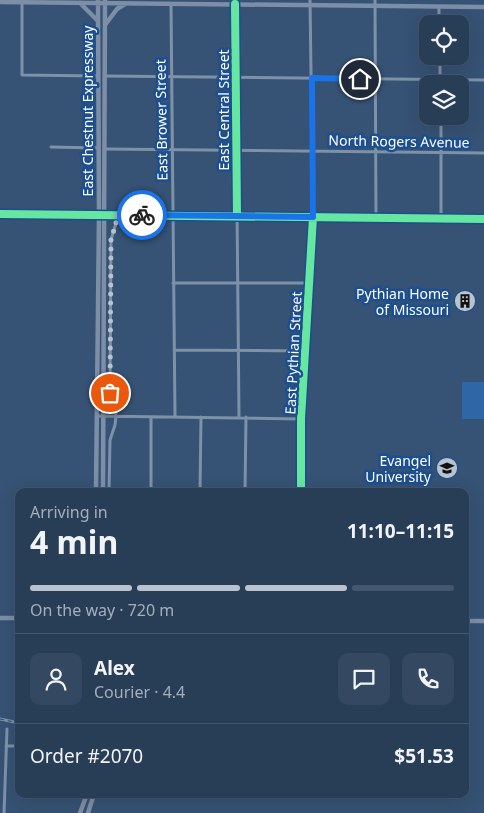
<!DOCTYPE html>
<html lang="en">
<head>
<meta charset="utf-8">
<style>
  :root { --surface:#283e57; --page:#344961; --text:#f1f3f6; --muted:#a5aeba; --line:#44576d; --accent:#b9c2ce }
  body { margin:0; font-family:"Noto Sans",sans-serif; background:var(--page); color:var(--text); height:100vh; display:flex; flex-direction:column; font-size:19px; white-space:nowrap }
  * { box-sizing:border-box; margin:0 }
  p { font-size:16px; color:var(--muted) }
  .icon { flex:none; width:28px; height:28px; fill:none; stroke:currentColor; stroke-width:2; stroke-linecap:round; stroke-linejoin:round }
  .map { position:relative; flex:1; overflow:hidden }
  .side { position:absolute; left:15px; top:488px; width:454px; height:310px; display:flex; flex-direction:column; background:var(--surface); border-radius:10px; box-shadow:0 5px 20px #0002,0 0 0 1px var(--line) }
  .side>* { flex:none }
  .controls { position:absolute; left:419px; top:15px; display:grid; gap:10px }
  .controls a { display:grid; place-items:center; width:50px; height:50px; border-radius:10px; background:var(--surface); box-shadow:0 5px 20px #0002,0 0 0 1px var(--line); font-size:25px }
  .pin { position:absolute; display:grid; place-items:center; width:42px; height:42px; color:#fff; margin:-21px; border:2px solid #fff; border-radius:50%; box-shadow:0 1px 5px #0007 }
  .courier { position:absolute; display:grid; place-items:center; width:50px; height:50px; margin:-25px; border:4px solid #1a73e8; border-radius:50%; background:#fff; color:#222; box-shadow:0 1px 6px #0007 }
  .summary em { font-style:normal; font-weight:700 }
  .summary div { display:flex; flex-direction:column-reverse }
  .summary { display:flex; align-items:center; justify-content:space-between; height:85px; padding:0 15px }
  h1 { font-size:32px; font-weight:700; line-height:38px }
  .bar { display:grid; grid-template-columns:repeat(4,1fr); gap:8px 5px; align-content:center; height:60px; padding:0 15px }
  .bar i { height:6px; border-radius:4px; background:var(--line) }
  .bar .active { background:var(--accent) }
  .bar p { grid-column:span 4 }
  .line { display:flex; align-items:center; gap:12px; padding:0 15px; border-top:1px solid var(--line) }
  .line div { flex:1 }
  .round { display:grid; place-items:center; flex:none; width:52px; height:52px; border-radius:10px; background:var(--page) }
  .map>svg:first-child { display:block }
  .green { fill:#2f66a5 }
  .lines { fill:none; stroke-linecap:round; stroke-linejoin:round }
  .minor { stroke:#7d92a8; stroke-width:3 }
  .major { stroke:#7d8ea7; stroke-width:4.5 }
  .rail-casing { stroke:#7e92a7; stroke-width:3 }
  .rail { stroke:#1b4f8f; stroke-width:1; stroke-dasharray:4; stroke-linecap:butt }
  .cycleway-casing { stroke:#1b4f8f; stroke-width:11 }
  .cycleway { stroke:#66e7a1; stroke-width:8 }
  .done { stroke:#b9c2ce; stroke-width:5; stroke-dasharray:0 9 }
  .route { stroke:#1a73e8; stroke-width:6 }
  .labels { text-anchor:middle; dominant-baseline:central; stroke-width:5; stroke-linejoin:round; paint-order:stroke }
  .street-label { font-size:14px; fill:#fff; stroke:#1b4f8f }
  .poi-label { font-size:14px; fill:#fff; stroke:#1b4f8f; text-anchor:end }
</style>
</head>
<body>
<div class="map">
<svg width="484" height="813" viewBox="0 0 484 813">
  <rect width="100%" height="100%" fill="#365274"/>
  <path class="green" d="M462 382H484V419H462Z"/>
  <g class="lines">
    <path class="minor" d="M235 0 239 417
      M375 0 376 218
      M22 2V75L98 76
      M171 4 175 417
      M439 7V24
      M440 56V84
      M105 76 484 80
      M441 116V219
      M51 147 99 148
      M105 149 484 153
      M0 214 484 219
      M173 283H310
      M174 350 306 351
      M97 416 301 419
      M109 491 110 440 115 425 116 416 115 405 110 393 111 240 116 223V215
      M151 491V417
      M200 491 201 417
      M245 491 246 417
      M301 491V419L313 217 310 0
      M6 746H19
      M4 813 7 729"/>
    <path class="major" d="M0 2 484 7
      M80 3 98 21
      M105 25 117 9 125 4
      M96 491 99 215 98 0
      M103 491 105 0
      M0 618H19
      M465 621H484
      M80 813 87 794
      M88 813 94 794"/>
    <g class="rail-casing">
      <path id="rail" d="M0 719 19 723"/>
    </g>
    <use href="#rail" class="rail"/>
    <g class="cycleway-casing">
      <path id="cycleway" d="M235 4 237 216
        M0 214 484 219
        M301 491V419L313 217"/>
    </g>
    <use href="#cycleway" class="cycleway"/>
  </g>
  <g class="lines">
    <path class="done" d="M110 393 111 240 116 223V215H142"/>
    <path class="route" d="M142 215 313 217 312 78 360 79"/>
  </g>
  <defs>
    <g id="building-disc" transform="scale(1.125)"><circle r="9.5" fill="#b9c2ce" stroke="#1b4f8f"/><path d="M-4-6H4V6H1V3H-1V6H-4ZM-2.5-4.3h1.7v1.8h-1.7ZM.8-4.3h1.7v1.8H.8ZM-2.5-1h1.7V.8h-1.7ZM.8-1h1.7V.8H.8Z" fill="#111"/></g>
    <g id="university-disc" transform="scale(1.125)"><circle r="9.5" fill="#b9c2ce" stroke="#1b4f8f"/><path d="M0-5L7-2L0 1L-7-2ZM-4 1L0 2.5L4 1V4Q0 6-4 4Z" fill="#111"/></g>
  </defs>
  <g fill-rule="evenodd">
    <use href="#building-disc" x="465" y="301"/>
    <use href="#university-disc" x="447" y="468"/>
  </g>
  <g class="labels">
    <g class="street-label">
      <text transform="translate(223 110) rotate(-90)">East Central Street</text>
      <text transform="translate(87 111) rotate(-90)">East Chestnut Expressway</text>
      <text transform="translate(161 120) rotate(-91)">East Brower Street</text>
      <text transform="translate(399 141) rotate(1)">North Rogers Avenue</text>
      <text transform="translate(293 353) rotate(-87)">East Pythian Street</text>
    </g>
    <g class="poi-label">
      <text x="449" y="293">Pythian Home<tspan x="449" dy="16">of Missouri</tspan></text>
      <text x="431" y="460">Evangel<tspan x="431" dy="16">University</tspan></text>
    </g>
  </g>
</svg>
<div class="controls">
<a><svg class="icon" aria-label="locate" viewBox="0 0 24 24"><circle cx="12" cy="12" r="6"/><path d="M12 2v4M12 18v4M2 12h4M18 12h4"/></svg></a>
<a><svg class="icon" aria-label="layers" viewBox="0 0 24 24"><path d="M12 4l9 5-9 5-9-5zM3 14l9 5 9-5"/></svg></a>
</div>
<div class="pin" style="left:110px;top:393px;background:#ea580c"><svg class="icon" aria-label="bag" viewBox="0 0 24 24"><path d="M5 8h14l-1 12H6zM9 8a3 3 0 0 1 6 0"/></svg></div>
<div class="pin" style="left:360px;top:79px;background:#1f2937"><svg class="icon" aria-label="home" viewBox="0 0 24 24"><path d="M3 11l9-7 9 7M6 9v11h12V9"/></svg></div>
<div class="courier" style="left:142px;top:215px"><svg class="icon" aria-label="bike" viewBox="0 0 24 24"><circle cx="6" cy="16" r="4"/><circle cx="18" cy="16" r="4"/><path d="M6 16l4-8h5l3 8M10 8l3 8H6M13 5h3"/></svg></div>
<section class="side">
<div class="summary"><div><h1>4 min</h1><p>Arriving in</p></div><em>11:10–11:15</em></div>
<div class="bar"><i class="active"></i><i class="active"></i><i class="active"></i><i></i><p>On the way · 720 m</p></div>
<div class="line" style="height:90px"><a class="round"><svg class="icon" aria-label="person" viewBox="0 0 24 24"><circle cx="12" cy="8" r="4"/><path d="M4 21q1-7 8-7t8 7"/></svg></a><div><b>Alex</b><p>Courier · 4.4</p></div><a class="round"><svg class="icon" aria-label="chat" viewBox="0 0 24 24"><path d="M4 5h16v11H9l-5 4z"/></svg></a><a class="round"><svg class="icon" aria-label="phone" viewBox="0 0 24 24"><path d="M5 4h4l2 5-3 2q2 4 5 5l2-3 5 2v4C11 20 4 13 5 4z"/></svg></a></div>
<div class="line" style="height:65px"><div>Order #2070</div><b>$51.53</b></div>
</section>
</div>
</body>
</html>
